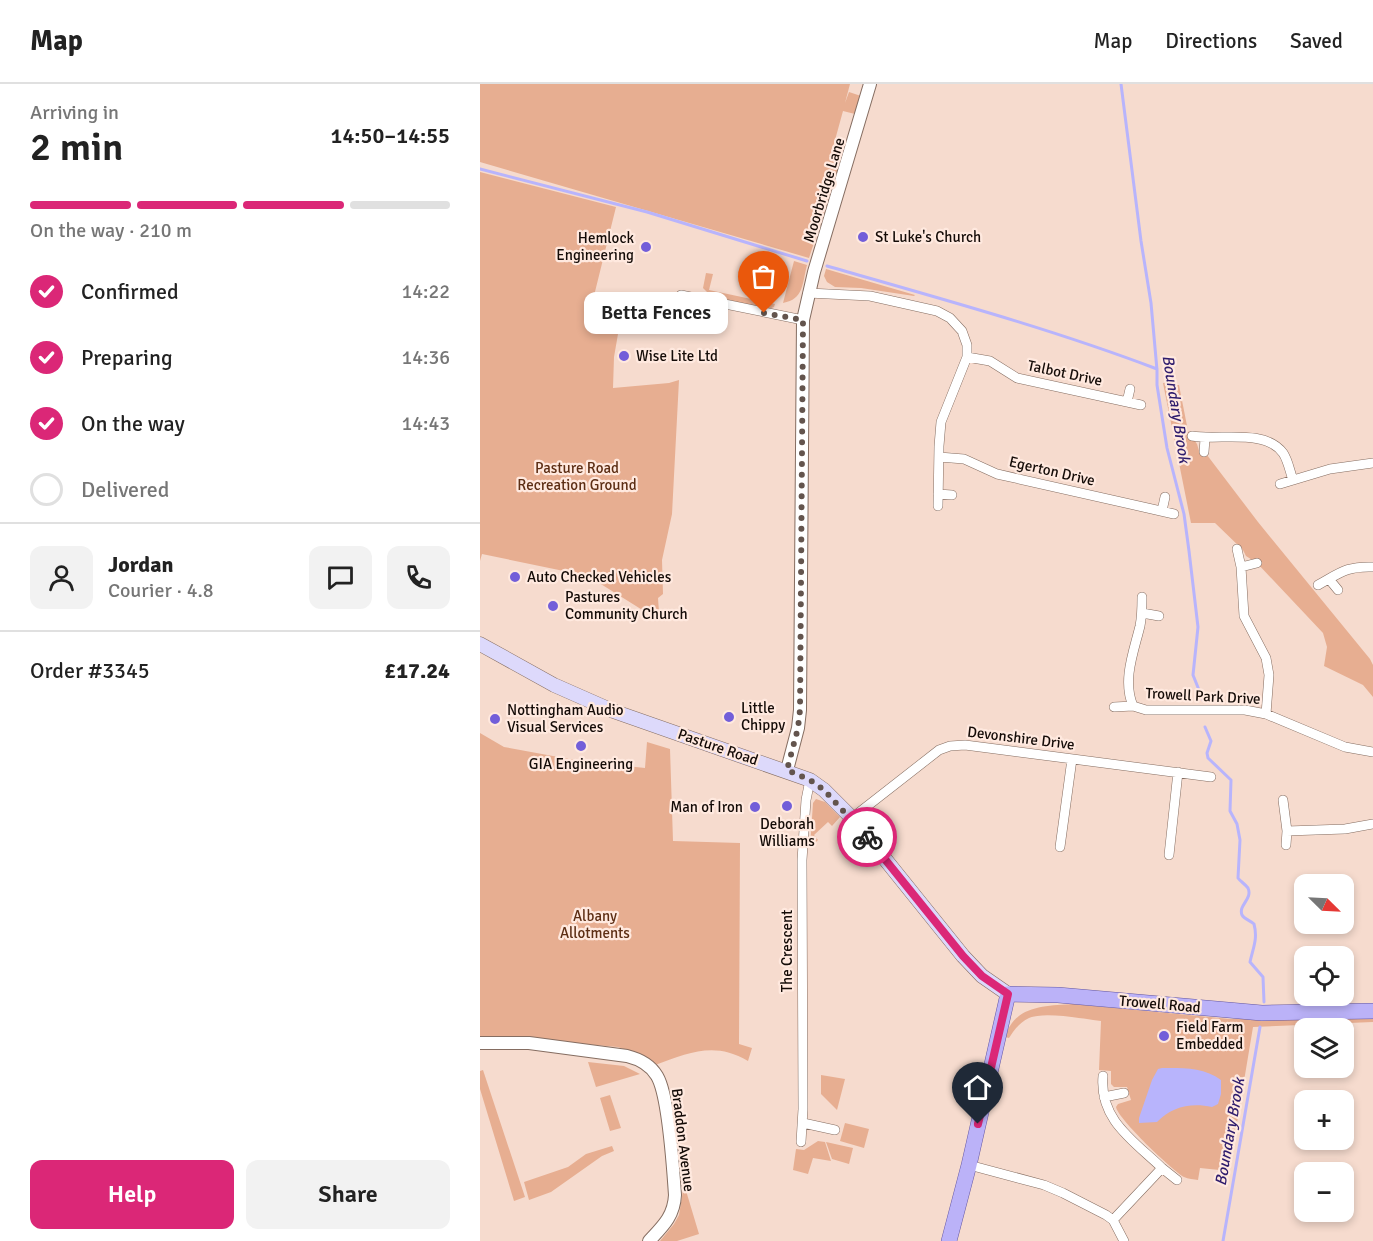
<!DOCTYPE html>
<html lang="en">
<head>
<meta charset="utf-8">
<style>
  :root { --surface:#fff; --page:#f2f2f2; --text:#222; --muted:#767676; --line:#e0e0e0; --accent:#db2777 }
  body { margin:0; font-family:Signika,sans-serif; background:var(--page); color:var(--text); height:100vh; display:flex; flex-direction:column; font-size:22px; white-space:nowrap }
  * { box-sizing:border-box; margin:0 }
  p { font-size:20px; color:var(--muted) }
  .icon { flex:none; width:33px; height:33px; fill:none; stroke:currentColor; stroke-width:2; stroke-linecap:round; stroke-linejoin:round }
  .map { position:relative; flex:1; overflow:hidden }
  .panel { display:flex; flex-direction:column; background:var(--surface); width:480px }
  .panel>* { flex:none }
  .needle { width:39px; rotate:114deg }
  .controls { position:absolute; left:814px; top:790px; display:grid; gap:12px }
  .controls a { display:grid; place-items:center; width:60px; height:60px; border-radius:12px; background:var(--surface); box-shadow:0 3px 9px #0003; font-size:30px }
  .pin { position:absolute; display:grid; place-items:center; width:51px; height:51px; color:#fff; margin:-62px -26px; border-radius:50% 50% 50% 0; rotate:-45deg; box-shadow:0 0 6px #0007 }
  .pin .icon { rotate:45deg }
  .courier { position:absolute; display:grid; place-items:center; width:60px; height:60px; margin:-30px; border:4px solid #db2777; border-radius:50%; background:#fff; color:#222; box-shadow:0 2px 8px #0007 }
  .bubble { position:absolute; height:42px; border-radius:12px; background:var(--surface); box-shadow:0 3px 9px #0003; font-size:20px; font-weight:600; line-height:42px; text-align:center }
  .headline em { font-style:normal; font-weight:600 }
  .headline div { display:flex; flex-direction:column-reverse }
  .headline { display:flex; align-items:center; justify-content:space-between; height:102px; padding:0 30px }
  h1 { font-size:39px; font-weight:600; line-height:45px }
  .bar { display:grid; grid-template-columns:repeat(4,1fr); gap:9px 6px; align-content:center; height:72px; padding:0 30px }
  .bar i { height:8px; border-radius:4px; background:var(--line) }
  .bar .on { background:var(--accent) }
  .bar p { grid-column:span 4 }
  .line { display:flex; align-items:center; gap:15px; padding:0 30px; border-top:2px solid var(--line) }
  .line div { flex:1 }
  .round { display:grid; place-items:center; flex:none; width:63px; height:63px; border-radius:12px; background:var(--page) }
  ol { padding:0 30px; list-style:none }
  li { display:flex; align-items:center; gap:18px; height:66px }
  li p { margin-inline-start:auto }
  li .icon { padding:6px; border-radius:50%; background:var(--accent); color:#fff; stroke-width:4 }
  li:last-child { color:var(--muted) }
  li i { width:33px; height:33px; border:3px solid var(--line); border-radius:50% }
  .button { display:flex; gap:12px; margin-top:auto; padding:12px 30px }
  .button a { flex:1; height:69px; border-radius:12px; background:var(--accent); color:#fff; font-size:24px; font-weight:600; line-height:69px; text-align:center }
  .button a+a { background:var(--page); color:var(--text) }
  header { display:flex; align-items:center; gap:36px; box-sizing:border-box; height:84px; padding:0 30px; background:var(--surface); border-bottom:2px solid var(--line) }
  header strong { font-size:28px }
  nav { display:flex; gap:33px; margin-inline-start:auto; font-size:21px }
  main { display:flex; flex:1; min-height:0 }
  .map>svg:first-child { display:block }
  .green { fill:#e7ae91 }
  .water { fill:#b8b4fc }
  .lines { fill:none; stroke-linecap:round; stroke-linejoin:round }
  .stream { stroke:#b8b4fc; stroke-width:3 }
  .minor-casing { stroke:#856d61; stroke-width:10 }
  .tertiary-casing { stroke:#856d61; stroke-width:14 }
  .secondary-casing { stroke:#856d61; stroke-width:15 }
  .primary-casing { stroke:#6356a0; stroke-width:16 }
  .minor { stroke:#fff; stroke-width:9 }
  .tertiary { stroke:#fff; stroke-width:12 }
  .secondary { stroke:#ddd9fb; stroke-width:14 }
  .primary { stroke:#bbb2f8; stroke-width:15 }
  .done { stroke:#63544d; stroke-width:6; stroke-dasharray:0 10.8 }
  .route { stroke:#db2777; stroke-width:8 }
  .poi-dot { fill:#725ed9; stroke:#ffe9df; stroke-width:2 }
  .labels { text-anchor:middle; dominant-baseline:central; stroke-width:4.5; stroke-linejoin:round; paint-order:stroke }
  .street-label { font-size:15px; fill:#140b07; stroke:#ffe9df }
  .poi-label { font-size:15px; fill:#140b07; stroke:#ffe9df; text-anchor:start }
  .park-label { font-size:15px; fill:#5d2e14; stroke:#ffe9df }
  .water-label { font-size:16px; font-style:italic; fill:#2f1c6d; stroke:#ffe9df }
</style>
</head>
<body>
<header>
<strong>Map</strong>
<nav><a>Map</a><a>Directions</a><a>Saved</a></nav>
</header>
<main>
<section class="panel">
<div class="headline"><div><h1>2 min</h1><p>Arriving in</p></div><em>14:50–14:55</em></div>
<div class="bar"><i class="on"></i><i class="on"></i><i class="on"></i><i></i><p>On the way · 210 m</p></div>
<ol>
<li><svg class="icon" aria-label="check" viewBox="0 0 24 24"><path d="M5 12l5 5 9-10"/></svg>Confirmed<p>14:22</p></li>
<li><svg class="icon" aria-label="check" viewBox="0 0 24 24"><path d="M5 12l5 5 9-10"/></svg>Preparing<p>14:36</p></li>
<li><svg class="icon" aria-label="check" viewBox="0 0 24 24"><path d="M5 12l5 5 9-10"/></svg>On the way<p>14:43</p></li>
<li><i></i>Delivered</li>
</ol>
<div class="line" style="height:108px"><a class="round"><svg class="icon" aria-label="person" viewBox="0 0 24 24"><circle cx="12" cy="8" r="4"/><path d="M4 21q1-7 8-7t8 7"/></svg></a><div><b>Jordan</b><p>Courier · 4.8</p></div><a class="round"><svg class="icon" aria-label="chat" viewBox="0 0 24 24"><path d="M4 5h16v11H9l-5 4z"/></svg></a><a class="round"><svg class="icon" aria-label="phone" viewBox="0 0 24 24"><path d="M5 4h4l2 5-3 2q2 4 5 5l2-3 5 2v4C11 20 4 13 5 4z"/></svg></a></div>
<div class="line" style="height:78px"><div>Order #3345</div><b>£17.24</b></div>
<div class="button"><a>Help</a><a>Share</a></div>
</section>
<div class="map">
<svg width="893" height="1157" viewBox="0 0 893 1157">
  <rect width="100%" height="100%" fill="#f6dbce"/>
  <path class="green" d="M0 0H370L365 19 369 8 381 12 375 30 363 27 352 67 363 71 329 174 0 78Z
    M0 88 136 123 106 244 138 250 134 273 133 304 189 299 199 296 192 430 182 476 183 510 178 514 179 528 172 532 108 492 2 470 0 477Z
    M314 177 327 181C322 200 324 215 303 219Z
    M346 185 435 211 434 212 381 204 355 203 347 198 344 192Z
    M226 189 233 190 229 206 295 220 294 223 289 225 231 212 223 204Z
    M693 298V301H699L708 347 717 360 720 370 727 371 778 438 890 575 893 581V613L883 601 844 582 847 563 843 549 777 479 766 472 763 466 735 439H711L683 299Z
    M0 649 24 663 100 677 165 684 167 658 190 665 193 757 260 759 259 960 272 964 268 977C234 957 209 969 175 981L162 972 138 963 47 955 0 953Z
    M336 715 345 718 360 733 352 742 348 738 334 751 338 756 330 764 333 719Z
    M593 920 750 935 893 933V938L773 943 749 1087 720 1084 718 1096C714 1095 708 1095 704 1093 692 1086 638 1035 636 1023L638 1020 651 1016 647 1003H634L631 1000V987L619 986 621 937C603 935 565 927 549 934 540 938 534 946 529 954L525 953C535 921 565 922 593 920Z
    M108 978 144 982 160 990 116 1003Z
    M3 986 45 1113 34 1117 0 1005V987Z
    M341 991 365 995 357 1026 341 1010Z
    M130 1011 141 1044 130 1047 120 1014Z
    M365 1039 389 1045 384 1064 360 1057Z
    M338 1057 345 1058 351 1077 333 1074 328 1090 313 1086 316 1065 324 1066Z
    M346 1058 373 1064 369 1080 352 1075Z
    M132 1062 134 1067 122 1072 71 1108 49 1116 44 1098 88 1083 106 1070Z
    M204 1100 219 1150 197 1157H180L194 1140 199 1131Z"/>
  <path class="water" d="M682 984C702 984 724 983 741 996V1010L738 1020 732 1023C711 1018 691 1023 677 1038L659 1039V1034L672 996 678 985Z"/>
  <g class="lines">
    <path class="stream" d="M641 0 661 157 671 219 677 286V301L687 364 704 430 709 467 718 543 713 591 723 616
      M0 85 167 128 327 177
      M347 182C458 214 569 244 677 285
      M725 643 731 657 727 669 728 674 751 696 750 727 757 740 760 756 758 794C760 797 765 800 768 804 773 815 758 821 762 831 764 835 771 837 774 840 778 855 773 864 770 878L783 893 784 918
      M743 1157 780 943"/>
    <g class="minor-casing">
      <path id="minor" d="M328 209 390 212 457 227 470 234 482 247 487 261V273L461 338 459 362 458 422
        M201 211 323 236
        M487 273 510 277 537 294 661 321
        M647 318 650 305
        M712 352C738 357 785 344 803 369 808 376 810 388 813 396
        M724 368 725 355
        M459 373 484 375 517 390 694 430
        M800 400 850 385 893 379
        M458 410 472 411
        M682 427 685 413
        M757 465 761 483
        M777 479 761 483 764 532 786 574 789 591 786 630
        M849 495 858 506
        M838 501C860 489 866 482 893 483
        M662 513C662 523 662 532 660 542 654 567 642 596 653 622L666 626H765L786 630 865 663 893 668
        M662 529 679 532
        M634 623 653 622
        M803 716 807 747 806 761
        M372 734 459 666 470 662 485 661 731 693
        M807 747 865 745 893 740
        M580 763 592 675
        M689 771 698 688
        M623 992C619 1036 654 1057 682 1084L633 1136
        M624 1013 644 1009
        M323 1039 355 1046
        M321 1058 323 1025 322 776 326 716 330 696
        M489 1081 564 1101 583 1109 626 1131 633 1136 644 1157
        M682 1084 697 1096"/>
    </g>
    <g class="tertiary-casing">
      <path id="tertiary" d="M307 686 318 644 320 626 323 236 334 188 390 0
        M0 959H49L147 972C159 975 170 980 177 992 189 1012 193 1084 195 1111 194 1132 183 1142 169 1157"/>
    </g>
    <g class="secondary-casing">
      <path id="secondary" d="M0 560 74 601 133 627 330 696 344 706 372 734 483 872 502 892 528 910"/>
    </g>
    <g class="primary-casing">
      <path id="primary" d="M469 1157 489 1081 528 910 578 911 782 929 893 927"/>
    </g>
    <use href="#minor" class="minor"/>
    <use href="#tertiary" class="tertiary"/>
    <use href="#secondary" class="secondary"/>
    <use href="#primary" class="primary"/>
  </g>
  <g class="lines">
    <path class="done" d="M284 229 323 236 320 626 318 644 307 686 330 696 344 706 387 753"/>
    <path class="route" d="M387 753 483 872 502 892 528 910 498 1040"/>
  </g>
  <g class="poi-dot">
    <circle cx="383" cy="153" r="6"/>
    <circle cx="166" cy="163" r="6"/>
    <circle cx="144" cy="272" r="6"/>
    <circle cx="35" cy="493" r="6"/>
    <circle cx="73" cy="522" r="6"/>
    <circle cx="249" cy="633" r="6"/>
    <circle cx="15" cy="635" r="6"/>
    <circle cx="101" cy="662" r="6"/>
    <circle cx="307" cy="722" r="6"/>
    <circle cx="275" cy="723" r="6"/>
    <circle cx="684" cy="952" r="6"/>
  </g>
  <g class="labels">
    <g class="street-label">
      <text transform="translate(344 106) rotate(-73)">Moorbridge Lane</text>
      <text transform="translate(585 289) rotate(12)">Talbot Drive</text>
      <text transform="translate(572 387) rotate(13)">Egerton Drive</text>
      <text transform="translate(723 612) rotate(3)">Trowell Park Drive</text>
      <text transform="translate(541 654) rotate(7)">Devonshire Drive</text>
      <text transform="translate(238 663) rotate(19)">Pasture Road</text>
      <text transform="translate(307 867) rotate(-90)">The Crescent</text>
      <text transform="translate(680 920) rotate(5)">Trowell Road</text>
      <text transform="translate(203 1056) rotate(83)">Braddon Avenue</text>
    </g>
    <g class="poi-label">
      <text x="395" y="153">St Luke's Church</text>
      <text x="154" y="154" text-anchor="end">Hemlock<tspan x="154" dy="17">Engineering</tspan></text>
      <text x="156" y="272">Wise Lite Ltd</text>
      <text x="47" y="493">Auto Checked Vehicles</text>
      <text x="85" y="513">Pastures<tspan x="85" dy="17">Community Church</tspan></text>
      <text x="261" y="624">Little<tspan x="261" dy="17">Chippy</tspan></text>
      <text x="27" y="626">Nottingham Audio<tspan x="27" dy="17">Visual Services</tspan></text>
      <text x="101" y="680" text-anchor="middle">GIA Engineering</text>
      <text x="263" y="723" text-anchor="end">Man of Iron</text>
      <text x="307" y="740" text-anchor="middle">Deborah<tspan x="307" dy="17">Williams</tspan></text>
      <text x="696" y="943">Field Farm<tspan x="696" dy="17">Embedded</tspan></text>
    </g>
    <g class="park-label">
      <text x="97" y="384">Pasture Road<tspan x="97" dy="17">Recreation Ground</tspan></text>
      <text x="115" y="832">Albany<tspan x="115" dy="17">Allotments</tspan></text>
    </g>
    <g class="water-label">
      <text transform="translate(696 325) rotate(81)">Boundary Brook</text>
      <text transform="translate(750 1048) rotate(-80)">Boundary Brook</text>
    </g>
  </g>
</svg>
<div class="controls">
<a><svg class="needle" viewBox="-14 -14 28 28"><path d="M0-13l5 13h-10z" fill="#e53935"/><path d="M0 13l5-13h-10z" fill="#767676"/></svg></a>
<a><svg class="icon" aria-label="locate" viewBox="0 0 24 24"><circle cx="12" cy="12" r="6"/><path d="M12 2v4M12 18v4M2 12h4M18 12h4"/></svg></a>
<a><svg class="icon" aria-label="layers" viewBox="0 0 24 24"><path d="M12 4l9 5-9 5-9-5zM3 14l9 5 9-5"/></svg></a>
<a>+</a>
<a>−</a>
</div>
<div class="pin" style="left:284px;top:229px;background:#ea580c"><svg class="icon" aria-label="bag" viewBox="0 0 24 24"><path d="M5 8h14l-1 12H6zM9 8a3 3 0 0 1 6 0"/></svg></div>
<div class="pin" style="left:498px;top:1040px;background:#1f2937"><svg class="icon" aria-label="home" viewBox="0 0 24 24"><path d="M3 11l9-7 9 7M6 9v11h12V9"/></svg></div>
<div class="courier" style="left:387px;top:753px"><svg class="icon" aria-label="bike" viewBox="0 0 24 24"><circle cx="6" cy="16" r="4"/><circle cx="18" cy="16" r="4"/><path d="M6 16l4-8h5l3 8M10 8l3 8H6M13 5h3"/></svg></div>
<div class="bubble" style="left:104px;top:208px;width:144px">Betta Fences</div>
</div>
</main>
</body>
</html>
